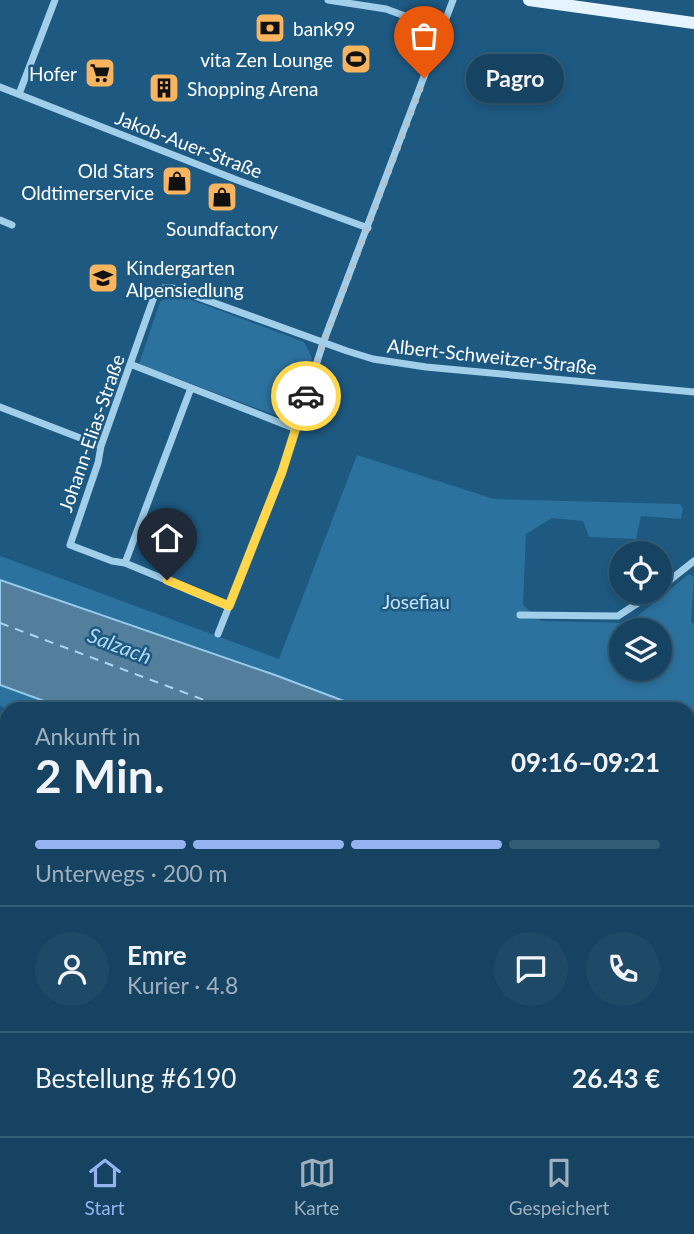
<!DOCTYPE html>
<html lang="de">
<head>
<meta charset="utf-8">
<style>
  :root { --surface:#164361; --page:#1f4a67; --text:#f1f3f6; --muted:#9eb0bd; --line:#355c76; --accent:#95b2f1 }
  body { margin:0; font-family:Lato,sans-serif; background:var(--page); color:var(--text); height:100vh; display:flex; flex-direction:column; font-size:26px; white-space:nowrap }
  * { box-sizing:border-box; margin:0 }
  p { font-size:23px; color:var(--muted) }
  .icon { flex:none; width:38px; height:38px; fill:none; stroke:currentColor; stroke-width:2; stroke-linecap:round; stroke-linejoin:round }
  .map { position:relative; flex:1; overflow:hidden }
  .panel { position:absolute; left:0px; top:702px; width:695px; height:436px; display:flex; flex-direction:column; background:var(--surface); border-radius:21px 21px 0 0; box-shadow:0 4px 10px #0003,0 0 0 2px var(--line) }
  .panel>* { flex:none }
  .controls { position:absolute; left:609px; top:541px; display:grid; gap:14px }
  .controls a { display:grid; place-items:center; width:63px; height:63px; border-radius:50%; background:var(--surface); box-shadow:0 4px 10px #0003,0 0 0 2px var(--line); font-size:35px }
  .pin { position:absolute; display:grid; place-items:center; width:60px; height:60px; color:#fff; margin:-72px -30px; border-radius:50% 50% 50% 0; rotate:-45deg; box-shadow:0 0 7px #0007 }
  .pin .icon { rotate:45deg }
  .courier { position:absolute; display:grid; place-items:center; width:70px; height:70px; margin:-35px; border:5px solid #ffd54a; border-radius:50%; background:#fff; color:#222; box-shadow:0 2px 9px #0007 }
  .bubble { position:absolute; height:49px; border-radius:24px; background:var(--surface); box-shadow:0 4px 10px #0003,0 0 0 2px var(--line); font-size:23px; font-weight:700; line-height:49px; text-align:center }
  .overview em { font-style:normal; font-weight:700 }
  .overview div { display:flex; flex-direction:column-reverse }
  .overview { display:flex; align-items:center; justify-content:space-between; height:119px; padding:0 35px }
  h1 { font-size:46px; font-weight:700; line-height:52px }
  .bar { display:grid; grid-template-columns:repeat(4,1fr); gap:10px 7px; align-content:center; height:84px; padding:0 35px }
  .bar i { height:9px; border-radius:5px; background:var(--line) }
  .bar .on { background:var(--accent) }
  .bar p { grid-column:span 4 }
  .line { display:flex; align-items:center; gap:18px; padding:0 35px; border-top:2px solid var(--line) }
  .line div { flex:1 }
  .round { display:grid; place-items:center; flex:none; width:74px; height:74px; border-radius:37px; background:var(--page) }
  .menu { display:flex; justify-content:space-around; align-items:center; height:98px; border-top:2px solid var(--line); background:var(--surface); font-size:19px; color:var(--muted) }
  .menu a { display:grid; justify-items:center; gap:4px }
  .menu .on { color:var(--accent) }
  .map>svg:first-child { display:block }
  .green { fill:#2c729e; fill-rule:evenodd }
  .water { fill:#547f9c; stroke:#95cbeb; stroke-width:2 }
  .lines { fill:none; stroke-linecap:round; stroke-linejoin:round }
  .ferry { stroke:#add7f1; stroke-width:2; stroke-dasharray:9 7; stroke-linecap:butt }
  .street { stroke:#a1cee9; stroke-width:7 }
  .primary { stroke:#e5f3fe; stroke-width:12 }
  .done { stroke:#b0c5d3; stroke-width:7; stroke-dasharray:0 12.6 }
  .route { stroke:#ffd54a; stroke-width:9 }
  .labels { text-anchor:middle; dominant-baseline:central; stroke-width:5; stroke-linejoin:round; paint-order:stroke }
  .poi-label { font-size:19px; fill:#fff; stroke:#1d5981; text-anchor:start }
  .street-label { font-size:19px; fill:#fff; stroke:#1d5981 }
  .park-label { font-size:19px; fill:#c6e4f7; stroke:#1d5981 }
  .water-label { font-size:21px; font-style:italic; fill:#add7f1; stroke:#1d5981 }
</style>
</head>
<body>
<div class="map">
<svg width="694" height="1136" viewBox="0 0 694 1136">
  <rect width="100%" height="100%" fill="#1d5981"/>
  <path class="green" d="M178 295 304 342 312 358 293 417 288 420 139 364 160 302 167 296Z
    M357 455 494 499 680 504 683 509 681 519 641 516 636 539 589 537 583 521 552 518 526 534 523 605 541 621 629 623 689 574 694 577 691 621 694 625V832L688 830V709H365L275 675 0 580V556L279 659ZM621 630H660V668H621Z
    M0 685 66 709H7L0 706Z
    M0 713 7 715V996L0 992Z"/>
  <path class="water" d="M0 580 275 675 365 709H66L0 685Z
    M688 830 694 832V946L688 943Z"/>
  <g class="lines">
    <path class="ferry" d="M0 623 228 709
      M688 883 694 886"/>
    <path class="street" d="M328 0 386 9 443 30
      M0 87 237 180 368 228
      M19 94 55 0
      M0 220 12 225
      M130 364 296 429
      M0 407 101 446
      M125 563 191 388
      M660 588 694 561
      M229 606 125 563 112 561 70 545 98 463 101 446 155 294 163 288H173L347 351 373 359 426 367 694 392
      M520 615 618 616 655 592
      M218 634 282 472 323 343 453 0
      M0 1035 7 1038
      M688 1110 694 1112
      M227 1130 230 1136
      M349 1130 350 1136
      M449 1130V1136
      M189 1136 196 1130
      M649 1136 650 1130"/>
    <path class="primary" d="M529 0 694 23"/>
  </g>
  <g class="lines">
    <path class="done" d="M306 396 323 343 424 78"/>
    <path class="route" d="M167 580 229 606 282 472 306 396"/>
  </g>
  <defs>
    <g id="bank-square" transform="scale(1.575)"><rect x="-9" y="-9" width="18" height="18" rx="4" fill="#f9b45f" stroke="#1d5981"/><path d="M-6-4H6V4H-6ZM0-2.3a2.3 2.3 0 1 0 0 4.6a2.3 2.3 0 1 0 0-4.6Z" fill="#111"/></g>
    <g id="stadium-square" transform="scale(1.575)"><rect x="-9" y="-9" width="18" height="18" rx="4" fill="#f9b45f" stroke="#1d5981"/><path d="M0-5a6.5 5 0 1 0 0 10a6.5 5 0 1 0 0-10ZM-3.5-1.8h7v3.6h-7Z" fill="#111"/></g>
    <g id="supermarket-square" transform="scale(1.575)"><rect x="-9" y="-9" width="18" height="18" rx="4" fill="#f9b45f" stroke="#1d5981"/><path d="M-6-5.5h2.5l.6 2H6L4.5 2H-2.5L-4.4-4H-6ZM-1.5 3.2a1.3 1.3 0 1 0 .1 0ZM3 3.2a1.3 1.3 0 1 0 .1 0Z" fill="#111"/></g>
    <g id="building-square" transform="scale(1.575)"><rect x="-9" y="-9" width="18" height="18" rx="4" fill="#f9b45f" stroke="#1d5981"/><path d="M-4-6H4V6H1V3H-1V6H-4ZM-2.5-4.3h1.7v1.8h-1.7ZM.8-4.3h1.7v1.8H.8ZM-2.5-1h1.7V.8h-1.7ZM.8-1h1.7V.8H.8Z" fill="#111"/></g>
    <g id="shop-square" transform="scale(1.575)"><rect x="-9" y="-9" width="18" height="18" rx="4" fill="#f9b45f" stroke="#1d5981"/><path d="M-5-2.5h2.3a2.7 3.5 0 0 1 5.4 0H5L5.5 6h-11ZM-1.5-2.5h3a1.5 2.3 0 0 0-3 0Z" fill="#111"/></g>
    <g id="school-square" transform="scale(1.575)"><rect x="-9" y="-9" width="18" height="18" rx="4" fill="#f9b45f" stroke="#1d5981"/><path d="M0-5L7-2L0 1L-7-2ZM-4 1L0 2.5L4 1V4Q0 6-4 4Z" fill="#111"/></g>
  </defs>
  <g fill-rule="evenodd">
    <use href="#bank-square" x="270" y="28"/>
    <use href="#stadium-square" x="356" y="59"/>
    <use href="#supermarket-square" x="100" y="73"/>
    <use href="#building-square" x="164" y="88"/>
    <use href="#shop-square" x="177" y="181"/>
    <use href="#shop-square" x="222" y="197"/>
    <use href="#school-square" x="103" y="278"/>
  </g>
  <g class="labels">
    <g class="poi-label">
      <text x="293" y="28">bank99</text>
      <text x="333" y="59" text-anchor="end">vita Zen Lounge</text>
      <text x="77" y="73" text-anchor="end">Hofer</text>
      <text x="187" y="88">Shopping Arena</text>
      <text x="154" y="170" text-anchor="end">Old Stars<tspan x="154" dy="22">Oldtimerservice</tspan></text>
      <text x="222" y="228" text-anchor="middle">Soundfactory</text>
      <text x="126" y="267">Kindergarten<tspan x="126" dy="22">Alpensiedlung</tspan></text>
    </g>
    <g class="street-label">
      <text transform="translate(189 144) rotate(21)">Jakob-Auer-Straße</text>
      <text transform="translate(492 356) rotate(6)">Albert-Schweitzer-Straße</text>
      <text transform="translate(91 433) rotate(-71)">Johann-Elias-Straße</text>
    </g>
    <g class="park-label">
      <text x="416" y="601">Josefiau</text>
    </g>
    <g class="water-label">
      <text transform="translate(120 645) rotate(21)">Salzach</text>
    </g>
  </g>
</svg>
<div class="controls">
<a><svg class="icon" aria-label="locate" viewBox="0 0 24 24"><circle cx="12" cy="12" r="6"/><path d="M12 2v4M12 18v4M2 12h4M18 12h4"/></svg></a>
<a><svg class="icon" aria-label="layers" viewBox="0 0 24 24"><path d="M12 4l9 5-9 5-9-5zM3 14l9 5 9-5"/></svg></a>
</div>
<div class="pin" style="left:424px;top:78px;background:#ea580c"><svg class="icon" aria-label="bag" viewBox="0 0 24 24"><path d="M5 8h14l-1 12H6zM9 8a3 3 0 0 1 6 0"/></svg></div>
<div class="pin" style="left:167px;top:580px;background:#1f2937"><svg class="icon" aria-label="home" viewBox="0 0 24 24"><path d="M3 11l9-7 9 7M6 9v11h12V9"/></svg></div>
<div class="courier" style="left:306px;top:396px"><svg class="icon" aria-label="car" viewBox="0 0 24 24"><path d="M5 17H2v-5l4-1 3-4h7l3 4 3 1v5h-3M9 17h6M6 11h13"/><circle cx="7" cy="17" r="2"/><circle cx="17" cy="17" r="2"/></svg></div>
<div class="bubble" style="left:466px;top:54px;width:98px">Pagro</div>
<section class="panel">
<div class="overview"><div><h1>2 Min.</h1><p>Ankunft in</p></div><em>09:16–09:21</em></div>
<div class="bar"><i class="on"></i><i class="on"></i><i class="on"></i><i></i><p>Unterwegs · 200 m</p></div>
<div class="line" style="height:126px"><a class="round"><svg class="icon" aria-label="person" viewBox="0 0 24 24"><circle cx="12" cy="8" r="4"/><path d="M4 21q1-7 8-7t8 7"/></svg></a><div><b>Emre</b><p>Kurier · 4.8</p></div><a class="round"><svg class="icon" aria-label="chat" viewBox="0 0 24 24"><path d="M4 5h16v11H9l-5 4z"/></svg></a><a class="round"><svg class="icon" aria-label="phone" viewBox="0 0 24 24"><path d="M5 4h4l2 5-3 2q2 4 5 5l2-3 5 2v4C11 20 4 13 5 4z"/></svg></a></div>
<div class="line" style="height:91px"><div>Bestellung #6190</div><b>26.43 €</b></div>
</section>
</div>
<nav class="menu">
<a class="on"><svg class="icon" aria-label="home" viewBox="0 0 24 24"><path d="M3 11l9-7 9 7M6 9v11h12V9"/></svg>Start</a>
<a><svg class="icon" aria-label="map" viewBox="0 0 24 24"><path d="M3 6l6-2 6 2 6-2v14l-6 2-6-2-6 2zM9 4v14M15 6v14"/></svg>Karte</a>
<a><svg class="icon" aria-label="saved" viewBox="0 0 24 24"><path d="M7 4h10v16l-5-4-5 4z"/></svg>Gespeichert</a>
</nav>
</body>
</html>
